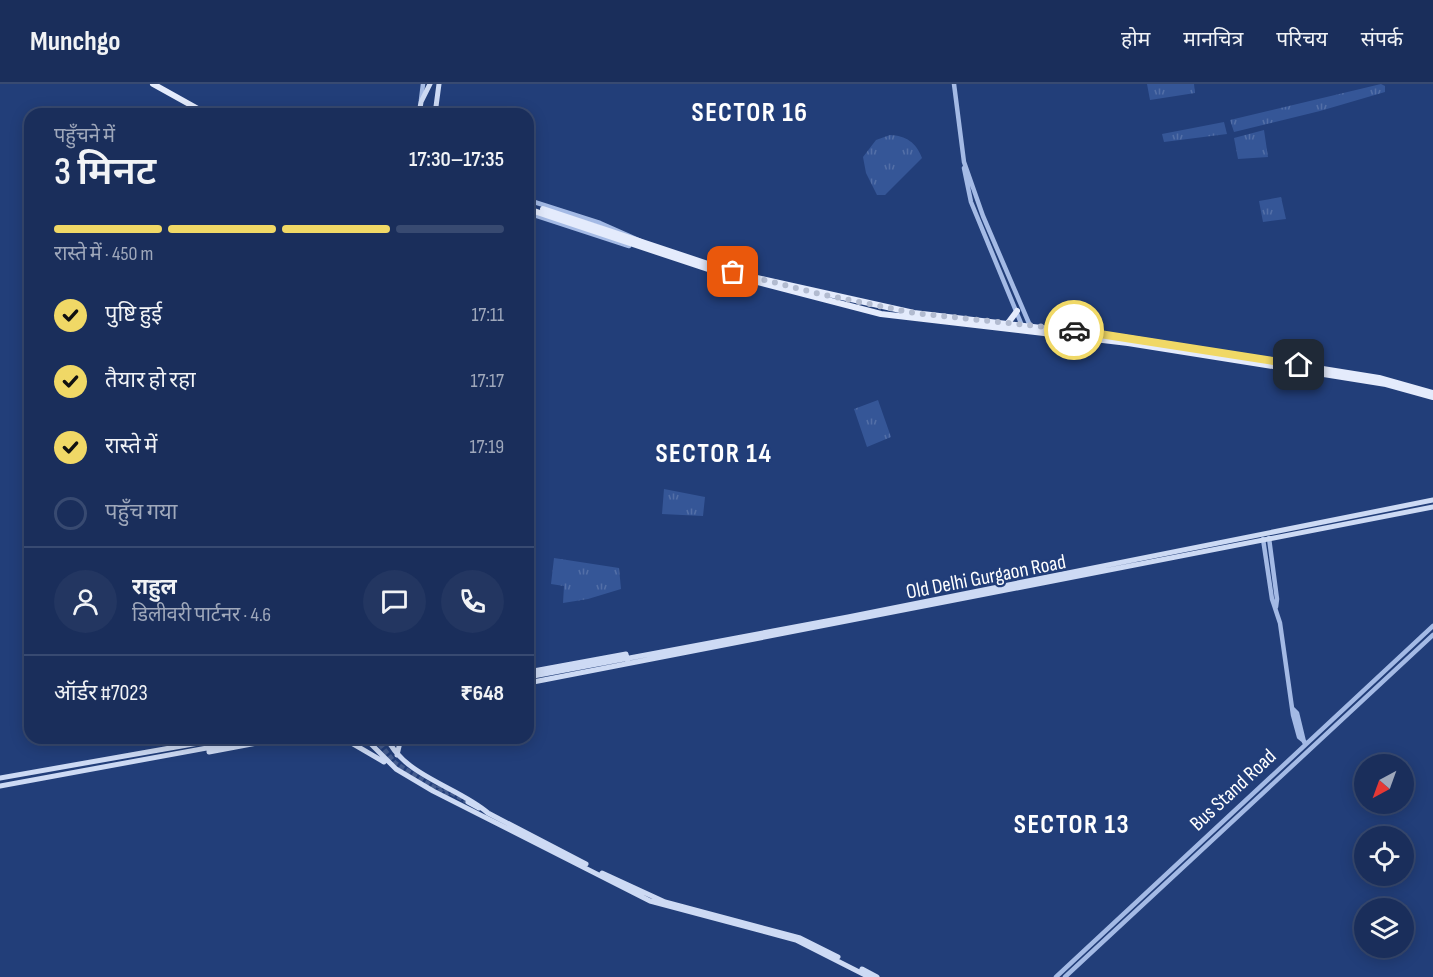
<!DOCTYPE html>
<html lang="hi">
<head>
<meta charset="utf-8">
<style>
  :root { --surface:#1a2e5b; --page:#233661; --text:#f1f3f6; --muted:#9fa8bb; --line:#384a71; --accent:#f0d866 }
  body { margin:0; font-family:"Sofia Sans Condensed","Noto Sans Devanagari",sans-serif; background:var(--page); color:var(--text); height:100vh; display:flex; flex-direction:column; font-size:22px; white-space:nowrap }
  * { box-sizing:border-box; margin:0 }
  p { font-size:20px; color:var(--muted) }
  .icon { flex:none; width:33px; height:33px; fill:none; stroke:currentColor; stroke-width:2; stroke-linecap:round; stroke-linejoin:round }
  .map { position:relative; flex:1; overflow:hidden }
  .sheet { position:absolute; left:24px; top:24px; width:510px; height:636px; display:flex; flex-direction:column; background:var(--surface); border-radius:18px; box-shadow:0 3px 15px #0003,0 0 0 2px var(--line) }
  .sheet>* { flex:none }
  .needle { width:39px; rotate:221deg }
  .fabs { position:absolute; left:1354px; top:670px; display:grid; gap:12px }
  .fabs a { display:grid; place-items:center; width:60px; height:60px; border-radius:50%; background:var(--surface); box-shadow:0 3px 15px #0003,0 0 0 2px var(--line); font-size:30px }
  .pin { position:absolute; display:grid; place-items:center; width:51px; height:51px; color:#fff; margin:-26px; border-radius:12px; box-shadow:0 3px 9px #0006 }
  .courier { position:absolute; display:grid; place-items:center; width:60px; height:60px; margin:-30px; border:4px solid #f0d866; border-radius:50%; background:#fff; color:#222; box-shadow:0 2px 8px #0007 }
  .headline em { font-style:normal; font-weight:600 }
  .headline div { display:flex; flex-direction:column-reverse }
  .headline { display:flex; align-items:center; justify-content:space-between; height:102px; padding:0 30px }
  h1 { font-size:39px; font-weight:600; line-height:45px }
  .bar { display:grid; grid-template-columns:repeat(4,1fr); gap:9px 6px; align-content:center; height:72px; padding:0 30px }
  .bar i { height:8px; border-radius:4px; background:var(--line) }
  .bar .on { background:var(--accent) }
  .bar p { grid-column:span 4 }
  .line { display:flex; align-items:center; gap:15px; padding:0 30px; border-top:2px solid var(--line) }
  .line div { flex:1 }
  .round { display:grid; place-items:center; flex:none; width:63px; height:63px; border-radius:32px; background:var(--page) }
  ol { padding:0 30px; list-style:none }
  li { display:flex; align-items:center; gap:18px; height:66px }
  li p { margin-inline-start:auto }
  li .icon { padding:6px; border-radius:50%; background:var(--accent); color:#111; stroke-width:4 }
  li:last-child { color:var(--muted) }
  li i { width:33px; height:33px; border:3px solid var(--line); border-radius:50% }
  header { display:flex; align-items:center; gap:36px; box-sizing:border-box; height:84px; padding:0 30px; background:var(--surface); border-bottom:2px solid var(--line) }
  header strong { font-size:28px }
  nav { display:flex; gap:33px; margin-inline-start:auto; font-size:21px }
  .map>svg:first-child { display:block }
  .park { fill:url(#park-tufts) }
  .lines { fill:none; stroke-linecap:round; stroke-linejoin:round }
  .secondary-tunnel { stroke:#435b8d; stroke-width:5; stroke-dasharray:5 2.5; stroke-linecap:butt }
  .tertiary { stroke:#a4bae5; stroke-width:4.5 }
  .secondary { stroke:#cddaf4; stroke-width:5 }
  .primary { stroke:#e4ebfc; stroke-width:6 }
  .done { stroke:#b2bbd0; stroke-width:6; stroke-dasharray:0 10.8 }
  .route { stroke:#f0d866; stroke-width:8 }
  .labels { text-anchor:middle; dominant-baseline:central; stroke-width:4.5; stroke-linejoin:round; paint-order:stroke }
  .street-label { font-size:21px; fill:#fff; stroke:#223e79 }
  .district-label { font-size:27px; font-weight:bold; letter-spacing:1.5px; fill:#fff; stroke:#223e79 }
</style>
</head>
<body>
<header>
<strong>Munchgo</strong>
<nav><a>होम</a><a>मानचित्र</a><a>परिचय</a><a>संपर्क</a></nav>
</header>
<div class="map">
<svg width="1433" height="893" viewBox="0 0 1433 893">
  <defs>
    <pattern id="park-tufts" width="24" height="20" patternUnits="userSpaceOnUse" patternTransform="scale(1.5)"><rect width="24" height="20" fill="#355697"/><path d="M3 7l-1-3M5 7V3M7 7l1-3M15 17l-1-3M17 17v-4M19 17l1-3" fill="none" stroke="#536fa7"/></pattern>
  </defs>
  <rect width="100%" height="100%" fill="#223e79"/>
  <path class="park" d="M1147 0H1194L1195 9 1150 16Z
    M1381 0 1385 2V8L1320 27 1234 48 1230 36Z
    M1224 38 1227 50 1164 58 1162 50Z
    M1264 46 1268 73 1238 75 1234 54Z
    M890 51C906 52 916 58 922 74L885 111H877L866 89 863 73 876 56Z
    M1281 113 1286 135 1263 138 1259 117Z
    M878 316 891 353 867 363 854 325Z
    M664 405 705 413 703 432 662 430Z
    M554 474 619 484 621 505 588 515 563 519 564 502 551 500Z"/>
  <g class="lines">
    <path class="secondary-tunnel" d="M375 654 395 679 448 712
      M438 701 468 718"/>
    <path class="tertiary" d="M954 0 964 78 983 132 1031 244
      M421 16 423 0
      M964 84 971 118 1023 244
      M528 116 600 139 643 158
      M528 129 629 162
      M1269 454 1277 515 1276 523
      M1263 455 1272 515 1280 539 1293 631 1299 653 1304 657
      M1293 625 1297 629 1304 658
      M1056 893 1433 542
      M1065 893 1433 551"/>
    <path class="secondary" d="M419 30 421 18 430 0
      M435 30 439 0
      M528 588 626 570 628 579
      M528 593 848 533 1433 416
      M528 599 1433 423
      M343 654 384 678
      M356 654 370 659 388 654
      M387 654C404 692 458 703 488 729L586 780
      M370 659 396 685 433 707 650 817 796 856 869 893
      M187 660 202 654
      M209 668 283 654
      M397 671 401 654
      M0 694 227 654
      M0 702 261 654
      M468 718 479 724
      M602 789 665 818 800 854 838 873
      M862 885 877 893"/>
    <path class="primary" d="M153 0 207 30
      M528 125 711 186 881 230 1128 259 1386 300 1433 313
      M543 125 735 189
      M748 192 914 229 1128 254 1379 294 1433 309
      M1008 239 1017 227"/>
  </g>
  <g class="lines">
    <path class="done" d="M733 188 820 210 914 229 1074 246"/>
    <path class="route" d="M1074 246 1299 281"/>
  </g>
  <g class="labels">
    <g class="street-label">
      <text transform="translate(986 493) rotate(-11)">Old Delhi Gurgaon Road</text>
      <text transform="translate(1233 706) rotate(-43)">Bus Stand Road</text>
    </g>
    <g class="district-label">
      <text x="750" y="29">SECTOR 16</text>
      <text x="714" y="370">SECTOR 14</text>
      <text x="1072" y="741">SECTOR 13</text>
    </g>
  </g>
</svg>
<div class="fabs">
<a><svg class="needle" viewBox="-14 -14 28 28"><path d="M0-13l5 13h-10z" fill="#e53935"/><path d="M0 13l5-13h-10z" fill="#9fa8bb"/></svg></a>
<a><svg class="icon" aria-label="locate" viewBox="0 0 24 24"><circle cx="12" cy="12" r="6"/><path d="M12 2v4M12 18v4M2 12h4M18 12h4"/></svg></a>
<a><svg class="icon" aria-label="layers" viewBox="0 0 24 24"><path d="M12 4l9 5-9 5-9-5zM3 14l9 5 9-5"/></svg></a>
</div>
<div class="pin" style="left:733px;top:188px;background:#ea580c"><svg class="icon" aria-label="bag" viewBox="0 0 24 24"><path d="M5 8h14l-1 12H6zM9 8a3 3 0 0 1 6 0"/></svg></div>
<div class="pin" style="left:1299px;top:281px;background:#1f2937"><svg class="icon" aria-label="home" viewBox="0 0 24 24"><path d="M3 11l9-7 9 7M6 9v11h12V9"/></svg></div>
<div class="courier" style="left:1074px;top:246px"><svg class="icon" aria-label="car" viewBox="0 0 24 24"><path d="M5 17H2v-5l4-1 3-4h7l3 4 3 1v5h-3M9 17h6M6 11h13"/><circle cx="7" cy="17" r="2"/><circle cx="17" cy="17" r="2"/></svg></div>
<section class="sheet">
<div class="headline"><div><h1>3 मिनट</h1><p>पहुँचने में</p></div><em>17:30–17:35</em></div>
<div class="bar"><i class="on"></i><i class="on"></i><i class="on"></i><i></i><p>रास्ते में · 450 m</p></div>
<ol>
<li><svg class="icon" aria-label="check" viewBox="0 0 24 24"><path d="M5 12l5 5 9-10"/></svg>पुष्टि हुई<p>17:11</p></li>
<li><svg class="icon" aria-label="check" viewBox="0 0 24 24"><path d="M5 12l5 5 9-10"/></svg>तैयार हो रहा<p>17:17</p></li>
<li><svg class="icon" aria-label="check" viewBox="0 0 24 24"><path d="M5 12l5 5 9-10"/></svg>रास्ते में<p>17:19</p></li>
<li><i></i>पहुँच गया</li>
</ol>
<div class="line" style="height:108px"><a class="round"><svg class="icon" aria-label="person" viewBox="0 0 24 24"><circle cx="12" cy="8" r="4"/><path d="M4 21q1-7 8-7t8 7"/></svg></a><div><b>राहुल</b><p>डिलीवरी पार्टनर · 4.6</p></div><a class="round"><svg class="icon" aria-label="chat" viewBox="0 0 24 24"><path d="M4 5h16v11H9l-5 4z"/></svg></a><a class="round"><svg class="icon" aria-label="phone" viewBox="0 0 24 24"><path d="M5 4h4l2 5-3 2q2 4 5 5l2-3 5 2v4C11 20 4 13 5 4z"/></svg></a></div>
<div class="line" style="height:78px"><div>ऑर्डर #7023</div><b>₹648</b></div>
</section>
</div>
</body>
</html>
